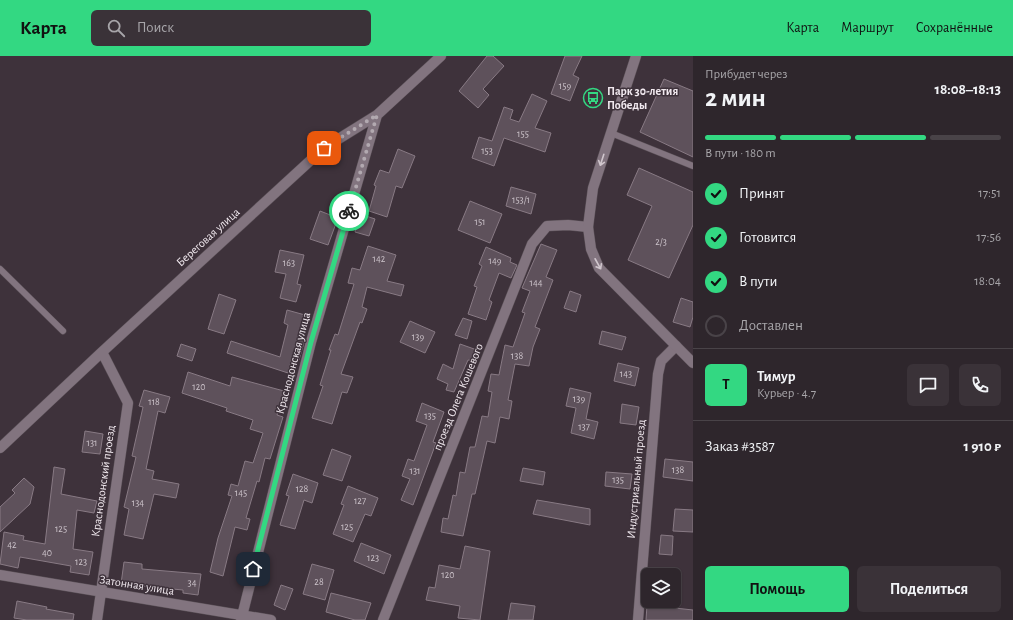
<!DOCTYPE html>
<html lang="ru">
<head>
<meta charset="utf-8">
<style>
  :root { --surface:#2e262c; --page:#3a3238; --text:#f1f3f6; --muted:#a7a5a9; --line:#494348; --accent:#33d882 }
  body { margin:0; font-family:"Alegreya Sans",sans-serif; background:var(--page); color:var(--text); height:100vh; display:flex; flex-direction:column; font-size:15px; white-space:nowrap }
  * { box-sizing:border-box; margin:0 }
  p { font-size:13px; color:var(--muted) }
  .icon { flex:none; width:22px; height:22px; fill:none; stroke:currentColor; stroke-width:2; stroke-linecap:round; stroke-linejoin:round }
  .map { position:relative; flex:1; overflow:hidden }
  .drawer { display:flex; flex-direction:column; background:var(--surface); width:320px }
  .drawer>* { flex:none }
  .fabs { position:absolute; left:641px; top:512px; display:grid; gap:8px }
  .fabs a { display:grid; place-items:center; width:40px; height:40px; border-radius:6px; background:var(--surface); box-shadow:0 1px 3px #0004,0 0 0 1px var(--line); font-size:20px }
  .pin { position:absolute; display:grid; place-items:center; width:34px; height:34px; color:#fff; margin:-17px; border-radius:8px; box-shadow:0 2px 6px #0006 }
  .courier { position:absolute; display:grid; place-items:center; width:40px; height:40px; margin:-20px; border:3px solid #33d882; border-radius:50%; background:#fff; color:#222; box-shadow:0 1px 5px #0007 }
  .overview em { font-style:normal; font-weight:700 }
  .overview div { display:flex; flex-direction:column-reverse }
  .overview { display:flex; align-items:center; justify-content:space-between; height:68px; padding:0 12px }
  h1 { font-size:26px; font-weight:700; line-height:30px }
  .bar { display:grid; grid-template-columns:repeat(4,1fr); gap:6px 4px; align-content:center; height:48px; padding:0 12px }
  .bar i { height:5px; border-radius:3px; background:var(--line) }
  .bar .on { background:var(--accent) }
  .bar p { grid-column:span 4 }
  .line { display:flex; align-items:center; gap:10px; padding:0 12px; border-top:1px solid var(--line) }
  .line div { flex:1 }
  .round { display:grid; place-items:center; flex:none; width:42px; height:42px; border-radius:6px; background:var(--page) }
  ol { padding:0 12px; list-style:none }
  li { display:flex; align-items:center; gap:12px; height:44px }
  li p { margin-inline-start:auto }
  li .icon { padding:4px; border-radius:50%; background:var(--accent); color:#111; stroke-width:4 }
  li:last-child { color:var(--muted) }
  li i { width:22px; height:22px; border:2px solid var(--line); border-radius:50% }
  .primary-button { display:flex; gap:8px; margin-top:auto; padding:8px 12px }
  .primary-button a { flex:1; height:46px; border-radius:6px; background:var(--accent); color:#111; font-size:16px; font-weight:700; line-height:46px; text-align:center }
  .primary-button a+a { background:var(--page); color:var(--text) }
  header { display:flex; align-items:center; gap:24px; box-sizing:border-box; height:56px; padding:0 20px; background:var(--accent); color:#111 }
  header strong { font-size:19px }
  nav { display:flex; gap:22px; margin-inline-start:auto; font-size:14px }
  .search { width:280px; height:36px; background:var(--page); display:flex; align-items:center; gap:10px; box-sizing:border-box; padding:0 14px; border-radius:6px; color:var(--muted); font-size:15px }
  main { display:flex; flex:1; min-height:0 }
  .map>svg:first-child { display:block }
  .building { fill:#5e515b; stroke:#887a84 }
  .lines { fill:none; stroke-linecap:round; stroke-linejoin:round }
  .lane-casing { stroke:#5a5057; stroke-width:7 }
  .street-casing { stroke:#5a5057; stroke-width:11 }
  .secondary-casing { stroke:#5a5057; stroke-width:11 }
  .lane { stroke:#82747f; stroke-width:6 }
  .street { stroke:#82747f; stroke-width:10 }
  .secondary { stroke:#82747f; stroke-width:10 }
  .oneway { stroke:#d0c6cd }
  .done { stroke:#b2a9b0; stroke-width:4; stroke-dasharray:0 7.2 }
  .route { stroke:#33d882; stroke-width:5 }
  .labels { text-anchor:middle; dominant-baseline:central; stroke-width:3; stroke-linejoin:round; paint-order:stroke }
  .number-label { font-size:10px; fill:#ccc3ca }
  .poi-label { font-size:12px; font-weight:bold; fill:#f1e9ef; stroke:#3e323b; text-anchor:start }
  .street-label { font-size:12px; fill:#f1e9ef; stroke:#3e323b }
</style>
</head>
<body>
<header>
<strong>Карта</strong>
<div class="search"><svg class="icon" aria-label="search" viewBox="0 0 24 24"><circle cx="10" cy="10" r="6"/><path d="M15 15l6 6"/></svg>Поиск</div>
<nav><a>Карта</a><a>Маршрут</a><a>Сохранённые</a></nav>
</header>
<main>
<div class="map">
<svg width="693" height="564" viewBox="0 0 693 564">
  <rect width="100%" height="100%" fill="#3e323b"/>
  <path class="building" d="M487 0H493L504 10 483 33 489 39 478 52 459 35Z
    M565 0H582L573 19 579 22 570 45 551 38Z
    M664 23 693 35V101L640 76Z
    M532 38 547 45 535 72 551 77 545 96 504 82 494 110 472 102 479 81 492 85 504 51 513 54 510 63 519 66Z
    M398 93 415 100 402 132 396 130 387 161 369 155 376 130 374 129 380 114 389 117Z
    M639 112 693 136V169L669 222 628 204 652 150 627 139Z
    M511 131 536 138 531 158 506 150Z
    M470 145 502 158 490 187 458 174Z
    M320 155 338 162 328 189 310 183Z
    M360 158 375 163 369 180 355 176Z
    M541 188 557 194 546 221 553 224 535 271 540 273 533 291 529 310 515 308 508 344 512 345 509 363 500 361 495 387 487 385 475 438H472L463 480 441 476 443 462 448 463 453 439 456 440 460 416 465 417 470 391H475L482 360 488 361 492 336 488 335 491 318 499 319 505 289 513 291 525 257 522 256 530 235 522 232Z
    M368 190 396 199 387 225 404 229 401 240 367 231 362 251 367 253 362 267 360 266 341 318 353 321 347 337 342 336 332 368 312 362 323 330 320 329 331 294H329L335 278 338 279 354 228 348 227 352 212 360 214Z
    M486 191 511 202 510 206 517 209 511 222 499 217 489 244 492 246 486 264 468 258 477 231 474 230 482 210 479 208Z
    M280 194 304 199 297 228 301 229 296 246 280 242 286 218 275 216Z
    M570 235 581 239 576 256 564 252Z
    M219 238 236 244 224 278 208 273Z
    M681 242 693 246V261L690 271 673 266Z
    M287 254 305 259 299 281 305 283 299 304 292 302 288 317 227 297 231 285 280 301 288 269 284 267Z
    M463 262 472 265 467 283 455 279Z
    M410 265 435 276 425 297 400 286Z
    M602 275 626 281 622 294 599 288Z
    M181 288 196 293 192 305 177 300Z
    M460 288 477 294 474 305 468 304 454 336 446 334 448 328 437 323 443 308 453 313Z
    M618 307 639 312 635 330 614 325Z
    M188 316 230 330 232 321 284 335 277 359 283 361 270 403 265 402 259 426 257 425 246 462 250 463 247 474 235 471 223 520 210 516 218 482 232 440 228 439 231 428 238 430 245 405 253 407 263 377 250 373 253 364 226 355 227 352 182 337Z
    M570 332 591 337 586 363 598 366 594 383 571 377 576 352 566 350Z
    M144 334 170 341 165 357 158 355 146 413 154 415 152 423 179 428 176 442 154 438 143 483 124 479 129 453 124 451 136 401 132 400 143 351 139 350Z
    M422 347 444 356 433 386 436 387 413 449 401 444 410 423 402 420 408 403 414 405 427 369 416 365Z
    M622 348 639 351 636 369 620 367Z
    M85 375 103 378 100 398 82 396Z
    M332 393 351 400 342 425 323 419Z
    M665 403 693 406V425L663 421Z
    M54 411 65 413 61 438 97 445 94 457 77 454 73 493 93 496 89 519 70 516 71 510 20 501 18 512 0 508 4 476 24 480 23 484 45 488Z
    M523 412 545 416 543 429 520 425Z
    M606 416 632 418 630 433 605 430Z
    M293 418 318 427 312 447 304 444 295 473 280 469 289 440 286 439Z
    M24 422 34 431 30 448 0 476V451L15 437 12 434Z
    M348 430 378 442 371 460 365 458 353 486 333 478 344 449 341 448Z
    M537 444 590 453V469L533 458Z
    M675 453 693 454V476L673 475Z
    M661 479 673 480 672 499 659 498Z
    M361 487 391 499 384 518 354 505Z
    M465 490 490 495 480 564 458 562 460 550 426 544 429 531 435 532 439 509 460 513Z
    M124 506 142 508V513L201 518 198 539 183 537V534L121 528Z
    M312 508 334 514 325 544 303 538Z
    M281 529 293 533 285 554 274 549Z
    M331 537 371 547 365 564H355L326 556Z
    M17 545 47 551 46 553 74 558 73 564H27L14 562Z
    M511 547 535 550 533 564H508Z
    M647 549 693 554V564H646Z"/>
  <g class="lines">
    <g class="lane-casing">
      <path id="lane" d="M611 77 693 110
        M0 213 63 275"/>
    </g>
    <g class="street-casing">
      <path id="street" d="M0 392 102 296 324 92 377 59 441 0
        M0 519 271 564
        M97 564 128 347 102 296
        M241 564 311 286 377 59
        M383 564 532 188 547 170 568 169 588 171
        M638 564 658 318 661 305 676 290"/>
    </g>
    <g class="secondary-casing">
      <path id="secondary" d="M636 0 593 132 588 171 591 193 599 212 693 307"/>
    </g>
    <use href="#lane" class="lane"/>
    <use href="#street" class="street"/>
    <use href="#secondary" class="secondary"/>
  </g>
  <defs><path id="oneway-shaft" d="M-6 0H5M1.5-3L5.5 0L1.5 3" fill="none" stroke-width="1.6" stroke-linecap="round" stroke-linejoin="round"/></defs>
  <g class="oneway">
    <use href="#oneway-shaft" transform="translate(602 104) rotate(108)"/>
    <use href="#oneway-shaft" transform="translate(598 208) rotate(61)"/>
  </g>
  <g class="lines">
    <path class="done" d="M324 92 377 59 349 155"/>
    <path class="route" d="M253 513 311 286 349 155"/>
  </g>
  <defs>
    <g id="bus-ring" transform="scale(1)"><circle r="9.5" fill="#3e323b" stroke="#33d882" stroke-width="1.5"/><path d="M-5-6H5V4H4V6H2V4H-2V6H-4V4H-5ZM-3.5-4V0h7V-4ZM-3.5 1.2v1.5H-2V1.2ZM2 1.2v1.5H3.5V1.2Z" fill="#33d882"/></g>
  </defs>
  <g fill-rule="evenodd">
    <use href="#bus-ring" x="593" y="42"/>
  </g>
  <g class="labels">
    <g class="number-label">
      <text x="565" y="30">159</text>
      <text x="523" y="78">155</text>
      <text x="487" y="95">153</text>
      <text x="521" y="144">153/1</text>
      <text x="480" y="166">151</text>
      <text x="661" y="186">2/3</text>
      <text x="379" y="203">142</text>
      <text x="495" y="205">149</text>
      <text x="289" y="207">163</text>
      <text x="536" y="227">144</text>
      <text x="418" y="281">139</text>
      <text x="517" y="300">138</text>
      <text x="626" y="318">143</text>
      <text x="199" y="331">120</text>
      <text x="579" y="343">139</text>
      <text x="154" y="346">118</text>
      <text x="430" y="360">135</text>
      <text x="584" y="371">137</text>
      <text x="92" y="387">131</text>
      <text x="678" y="414">138</text>
      <text x="415" y="415">131</text>
      <text x="618" y="424">135</text>
      <text x="302" y="433">128</text>
      <text x="241" y="437">145</text>
      <text x="360" y="445">127</text>
      <text x="138" y="447">134</text>
      <text x="347" y="471">125</text>
      <text x="61" y="473">125</text>
      <text x="12" y="489">42</text>
      <text x="47" y="497">40</text>
      <text x="373" y="502">123</text>
      <text x="81" y="506">123</text>
      <text x="448" y="519">120</text>
      <text x="319" y="526">28</text>
      <text x="192" y="527">34</text>
    </g>
    <g class="poi-label">
      <text x="607" y="35">Парк 30-летия<tspan x="607" dy="14">Победы</tspan></text>
    </g>
    <g class="street-label">
      <text transform="translate(208 181) rotate(-42)">Береговая улица</text>
      <text transform="translate(293 307) rotate(-75)">Краснодонская улица</text>
      <text transform="translate(458 341) rotate(-68)">проезд Олега Кошевого</text>
      <text transform="translate(636 423) rotate(-85)">Индустриальный проезд</text>
      <text transform="translate(103 425) rotate(-82)">Краснодонский проезд</text>
      <text transform="translate(137 529) rotate(9)">Затонная улица</text>
    </g>
  </g>
</svg>
<div class="fabs">
<a><svg class="icon" aria-label="layers" viewBox="0 0 24 24"><path d="M12 4l9 5-9 5-9-5zM3 14l9 5 9-5"/></svg></a>
</div>
<div class="pin" style="left:324px;top:92px;background:#ea580c"><svg class="icon" aria-label="bag" viewBox="0 0 24 24"><path d="M5 8h14l-1 12H6zM9 8a3 3 0 0 1 6 0"/></svg></div>
<div class="pin" style="left:253px;top:513px;background:#1f2937"><svg class="icon" aria-label="home" viewBox="0 0 24 24"><path d="M3 11l9-7 9 7M6 9v11h12V9"/></svg></div>
<div class="courier" style="left:349px;top:155px"><svg class="icon" aria-label="bike" viewBox="0 0 24 24"><circle cx="6" cy="16" r="4"/><circle cx="18" cy="16" r="4"/><path d="M6 16l4-8h5l3 8M10 8l3 8H6M13 5h3"/></svg></div>
</div>
<section class="drawer">
<div class="overview"><div><h1>2 мин</h1><p>Прибудет через</p></div><em>18:08–18:13</em></div>
<div class="bar"><i class="on"></i><i class="on"></i><i class="on"></i><i></i><p>В пути · 180 m</p></div>
<ol>
<li><svg class="icon" aria-label="check" viewBox="0 0 24 24"><path d="M5 12l5 5 9-10"/></svg>Принят<p>17:51</p></li>
<li><svg class="icon" aria-label="check" viewBox="0 0 24 24"><path d="M5 12l5 5 9-10"/></svg>Готовится<p>17:56</p></li>
<li><svg class="icon" aria-label="check" viewBox="0 0 24 24"><path d="M5 12l5 5 9-10"/></svg>В пути<p>18:04</p></li>
<li><i></i>Доставлен</li>
</ol>
<div class="line" style="height:72px"><b class="round" style="background:var(--accent);color:#111">Т</b><div><b>Тимур</b><p>Курьер · 4.7</p></div><a class="round"><svg class="icon" aria-label="chat" viewBox="0 0 24 24"><path d="M4 5h16v11H9l-5 4z"/></svg></a><a class="round"><svg class="icon" aria-label="phone" viewBox="0 0 24 24"><path d="M5 4h4l2 5-3 2q2 4 5 5l2-3 5 2v4C11 20 4 13 5 4z"/></svg></a></div>
<div class="line" style="height:52px"><div>Заказ #3587</div><b>1 910 ₽</b></div>
<div class="primary-button"><a>Помощь</a><a>Поделиться</a></div>
</section>
</main>
</body>
</html>
